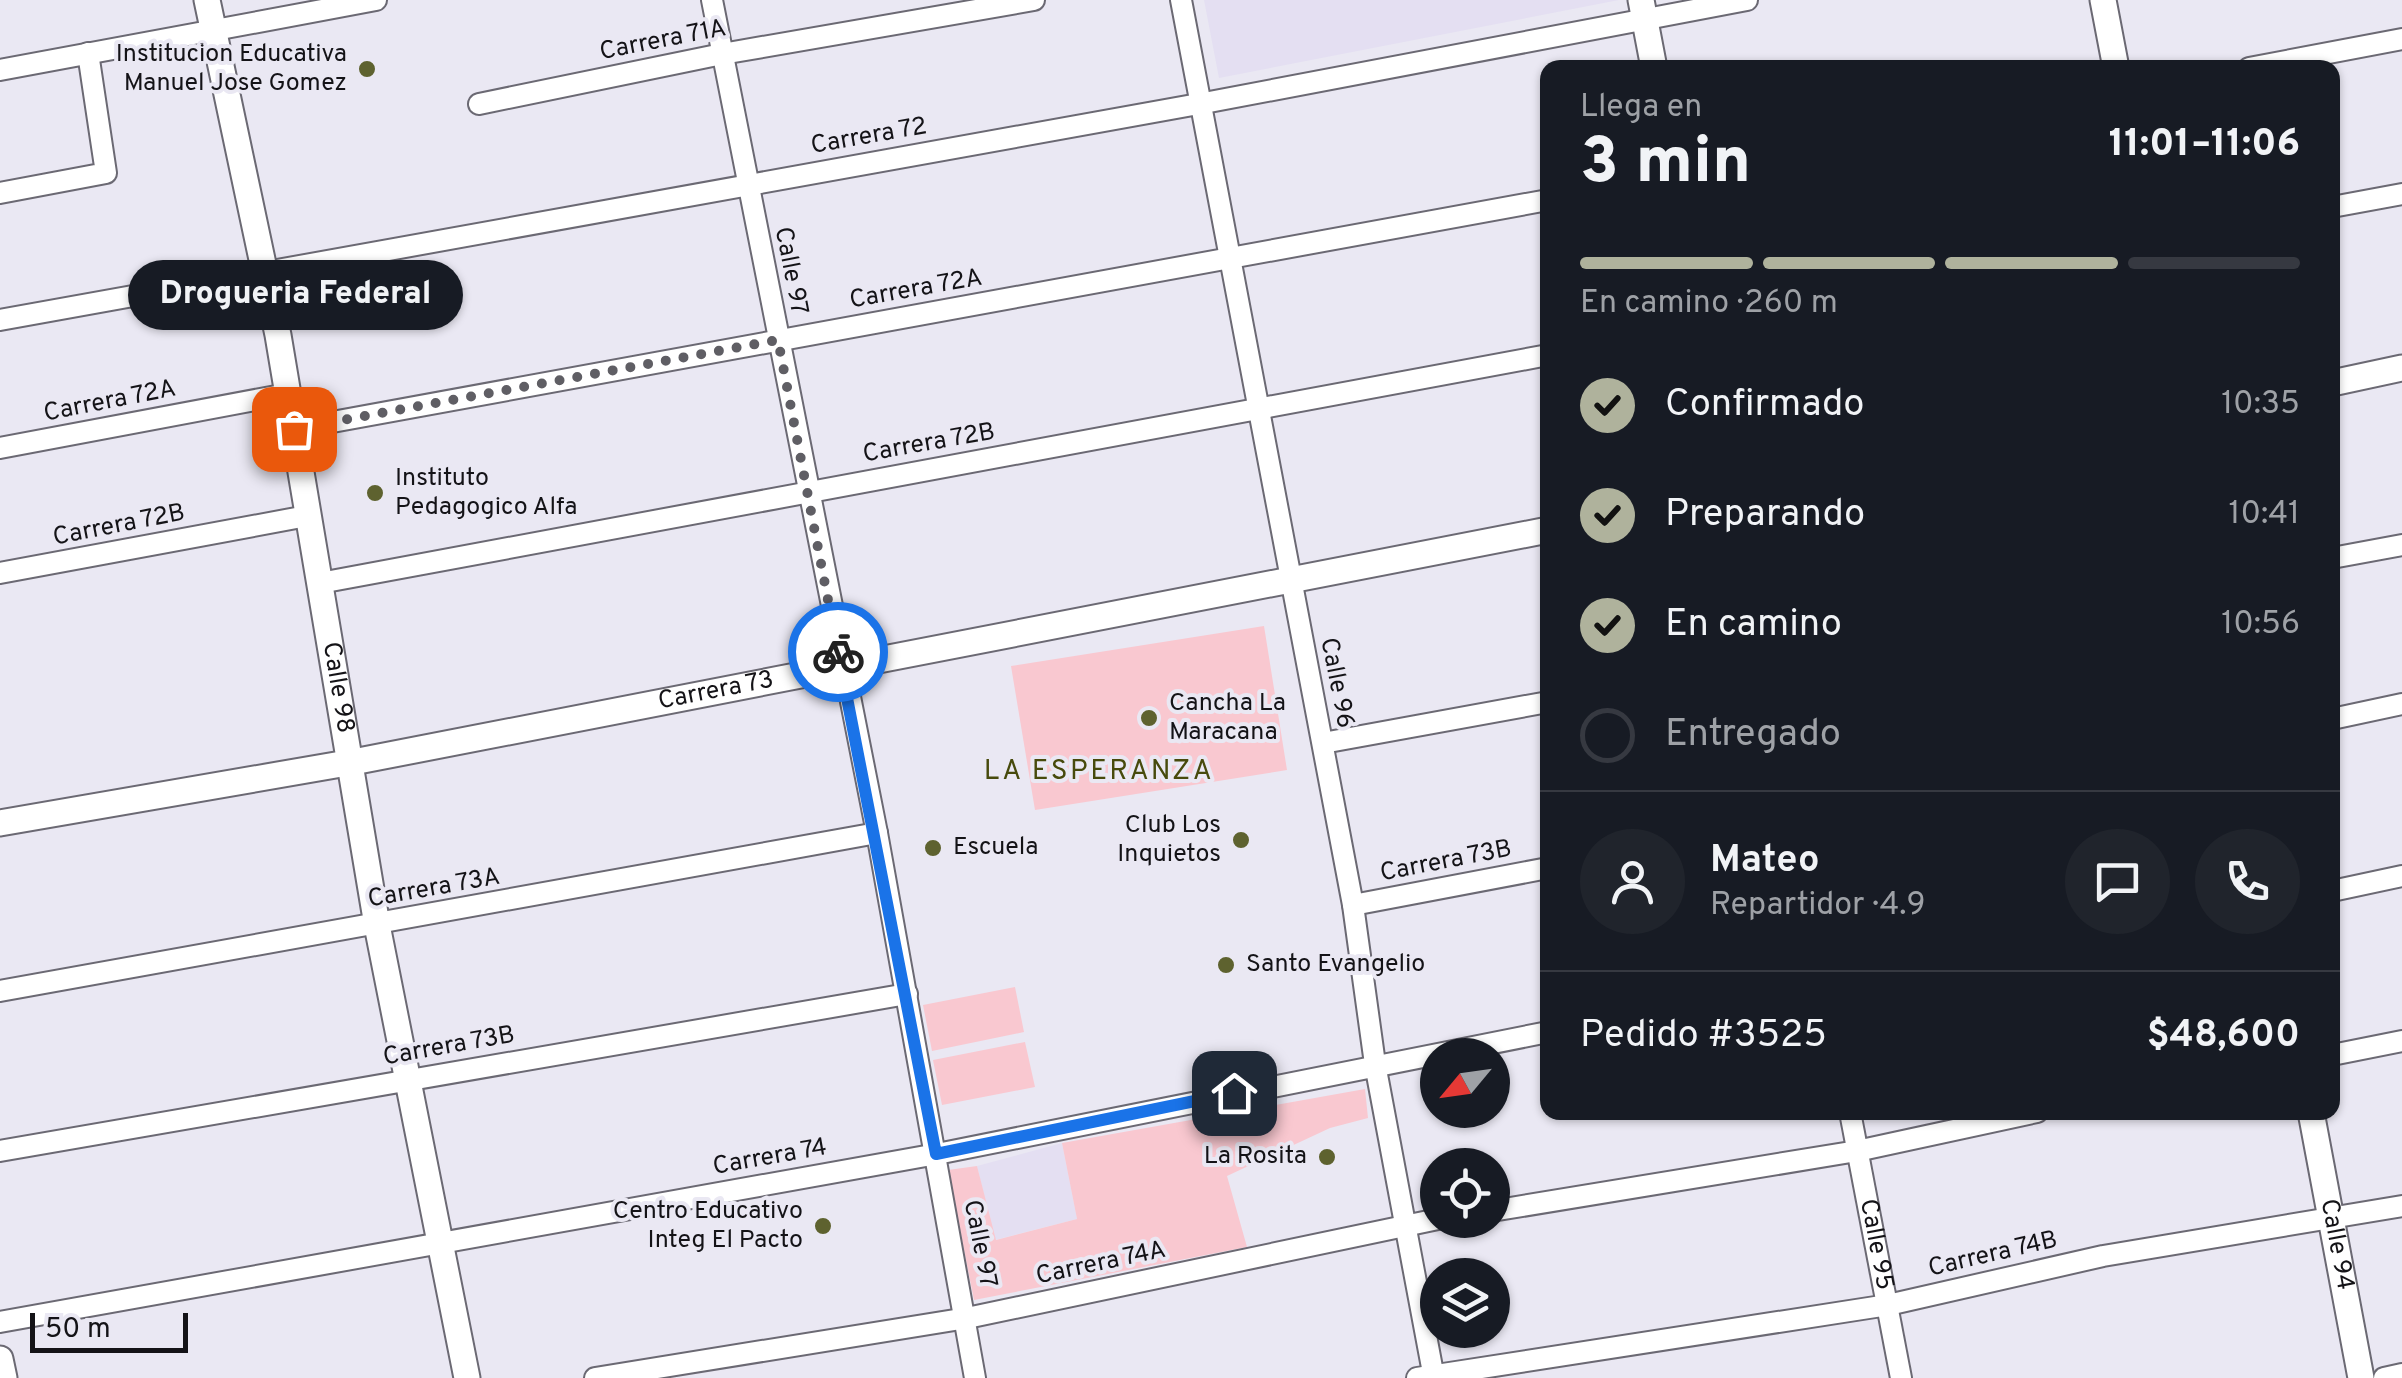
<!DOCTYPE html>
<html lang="es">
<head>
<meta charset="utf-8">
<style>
  :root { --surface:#171b24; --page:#20242c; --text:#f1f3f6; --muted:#9ea1a6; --line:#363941; --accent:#afb29c }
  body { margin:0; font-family:Overpass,sans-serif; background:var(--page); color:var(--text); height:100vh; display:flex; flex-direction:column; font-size:38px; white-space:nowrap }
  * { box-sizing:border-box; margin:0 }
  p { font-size:32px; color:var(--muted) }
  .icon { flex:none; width:55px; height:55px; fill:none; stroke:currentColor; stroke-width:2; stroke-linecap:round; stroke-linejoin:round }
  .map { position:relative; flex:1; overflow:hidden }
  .drawer { position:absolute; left:1540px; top:60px; width:800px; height:1060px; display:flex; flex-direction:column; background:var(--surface); border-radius:20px; box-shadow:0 2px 8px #0004 }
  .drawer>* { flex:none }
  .needle { width:65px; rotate:241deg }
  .controls { position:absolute; left:1420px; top:1038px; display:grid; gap:20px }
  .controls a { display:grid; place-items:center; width:90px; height:90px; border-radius:50%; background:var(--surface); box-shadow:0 2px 8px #0004; font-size:50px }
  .scale { position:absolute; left:30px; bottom:25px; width:158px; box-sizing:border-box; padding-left:10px; border:5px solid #141317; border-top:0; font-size:28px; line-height:35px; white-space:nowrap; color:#141317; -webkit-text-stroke:8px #eae8f3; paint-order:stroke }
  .pin { position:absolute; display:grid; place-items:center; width:85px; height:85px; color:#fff; margin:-42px; border-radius:20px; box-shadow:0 5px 15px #0006 }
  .courier { position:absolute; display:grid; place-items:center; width:100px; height:100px; margin:-50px; border:8px solid #1a73e8; border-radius:50%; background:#fff; color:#222; box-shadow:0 2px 12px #0007 }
  .bubble { position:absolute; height:70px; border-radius:35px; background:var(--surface); box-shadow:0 2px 8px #0004; font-size:32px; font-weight:800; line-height:70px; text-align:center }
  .head em { font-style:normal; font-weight:800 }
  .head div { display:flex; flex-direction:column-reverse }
  .head { display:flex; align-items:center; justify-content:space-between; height:170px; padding:0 40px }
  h1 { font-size:65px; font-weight:800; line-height:75px }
  .bar { display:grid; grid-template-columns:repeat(4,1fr); gap:15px 10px; align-content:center; height:120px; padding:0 40px }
  .bar i { height:12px; border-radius:8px; background:var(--line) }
  .bar .current { background:var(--accent) }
  .bar p { grid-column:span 4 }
  .line { display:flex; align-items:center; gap:25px; padding:0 40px; border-top:2px solid var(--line) }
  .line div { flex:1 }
  .round { display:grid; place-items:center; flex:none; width:105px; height:105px; border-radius:52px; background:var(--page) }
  ol { padding:0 40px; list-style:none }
  li { display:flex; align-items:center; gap:30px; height:110px }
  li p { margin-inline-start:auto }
  li .icon { padding:10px; border-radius:50%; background:var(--accent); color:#111; stroke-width:4 }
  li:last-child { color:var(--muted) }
  li i { width:55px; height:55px; border:5px solid var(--line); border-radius:50% }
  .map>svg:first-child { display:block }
  .built { fill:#e4dff2 }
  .green { fill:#f9c8d0 }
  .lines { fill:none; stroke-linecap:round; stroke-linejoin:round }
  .minor-casing { stroke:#6b6973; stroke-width:24 }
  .tertiary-casing { stroke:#6b6973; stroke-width:29 }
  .minor { stroke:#fff; stroke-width:20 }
  .tertiary { stroke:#fff; stroke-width:25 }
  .done { stroke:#5f5e64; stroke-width:10; stroke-dasharray:0 18 }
  .route { stroke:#1a73e8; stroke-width:12 }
  .poi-dot { fill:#5e622f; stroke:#eae8f3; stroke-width:4 }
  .labels { text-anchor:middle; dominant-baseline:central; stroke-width:8; stroke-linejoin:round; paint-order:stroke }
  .street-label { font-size:25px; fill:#141317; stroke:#eae8f3 }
  .poi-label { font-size:25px; fill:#141317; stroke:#eae8f3; text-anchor:end }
  .neighbourhood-label { font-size:28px; letter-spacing:2.5px; fill:#474a0c; stroke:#eae8f3 }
</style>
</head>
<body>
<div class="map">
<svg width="2402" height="1378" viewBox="0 0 2402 1378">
  <rect width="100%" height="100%" fill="#eae8f3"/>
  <path class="built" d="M1204 0H1619L1219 78Z
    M1062 1143 1077 1219 995 1240 977 1166Z"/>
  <path class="green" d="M1264 626 1287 770 1035 810 1011 666Z
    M1015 987 1024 1032 932 1051 923 1005Z
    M1025 1042 1035 1087 942 1105 933 1060Z
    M1365 1089 1368 1118 1330 1128 1227 1176 1247 1247 974 1300 948 1170 977 1166 996 1240 1077 1219 1062 1143Z"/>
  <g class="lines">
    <g class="minor-casing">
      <g id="minor">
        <path d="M712 0 877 833 975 1378"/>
        <path d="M1181 0 1353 905 1375 1064 1434 1378"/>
        <path d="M2249 68 2402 39"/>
        <path d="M0 70 376 0"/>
        <path d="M479 104 722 54 1034 0"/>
        <path d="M0 193 106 173 88 53"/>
        <path d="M2332 207 2402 194"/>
        <path d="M0 320 1204 103 1747 0"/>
        <path d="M294 429 1548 200"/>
        <path d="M0 448 287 394"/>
        <path d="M2332 558 2402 545"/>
        <path d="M0 573 307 516"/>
        <path d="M320 583 1548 355"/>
        <path d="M2332 719 2402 704"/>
        <path d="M1323 743 1548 702"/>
        <path d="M2332 891 2402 876"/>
        <path d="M1353 905 1548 868"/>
        <path d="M0 991 877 833"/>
        <path d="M2332 1055 2402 1041"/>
        <path id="s1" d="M1850 1112 1901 1378"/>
        <path d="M0 1151 907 994"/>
        <path d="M1492 1211 1857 1151 2037 1112"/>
        <path d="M0 1322 937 1154 1548 1032"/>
        <path d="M595 1378 967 1318 1438 1219"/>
        <path d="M1417 1378 1888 1305 2103 1256 2402 1206"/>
        <path d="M2384 1378 2402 1374"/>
      </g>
    </g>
    <g class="tertiary-casing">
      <g id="tertiary">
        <path id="s2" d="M207 0 278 335 377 925 467 1378"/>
        <path d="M1641 0 1654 68"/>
        <path d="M2103 0 2116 68"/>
        <path d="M2332 383 2402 368"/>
        <path id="s3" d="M0 823 353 762 1548 530"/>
        <path id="s4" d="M2311 1112 2361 1378"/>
        <path d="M0 1359 4 1378"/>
      </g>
    </g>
    <use href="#minor" class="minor"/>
    <use href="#tertiary" class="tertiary"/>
  </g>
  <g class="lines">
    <path class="done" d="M294 429 778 340 838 652"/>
    <path class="route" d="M838 652 936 1154 1234 1093"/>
  </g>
  <g class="poi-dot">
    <circle cx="367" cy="69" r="10"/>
    <circle cx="375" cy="493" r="10"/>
    <circle cx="1149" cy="718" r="10"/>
    <circle cx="1241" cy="840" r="10"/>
    <circle cx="933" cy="848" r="10"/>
    <circle cx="1226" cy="965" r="10"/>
    <circle cx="1327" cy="1157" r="10"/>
    <circle cx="823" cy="1226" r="10"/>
  </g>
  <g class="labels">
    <g class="street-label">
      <text transform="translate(663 41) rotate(-11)">Carrera 71A</text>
      <text transform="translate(869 137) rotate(-10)">Carrera 72</text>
      <text transform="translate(790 271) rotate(79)">Calle 97</text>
      <text transform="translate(916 290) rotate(-10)">Carrera 72A</text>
      <text transform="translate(110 402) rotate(-11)">Carrera 72A</text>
      <text transform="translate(929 444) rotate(-10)">Carrera 72B</text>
      <text transform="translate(119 526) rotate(-11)">Carrera 72B</text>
      <text transform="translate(1336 683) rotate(79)">Calle 96</text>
      <text stroke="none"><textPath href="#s2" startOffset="700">Calle 98</textPath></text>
      <text stroke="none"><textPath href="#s3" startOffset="728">Carrera 73</textPath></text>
      <text transform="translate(1446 862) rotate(-11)">Carrera 73B</text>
      <text transform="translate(434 889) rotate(-10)">Carrera 73A</text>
      <text transform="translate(449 1047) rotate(-10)">Carrera 73B</text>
      <text transform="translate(770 1158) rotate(-10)">Carrera 74</text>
      <text transform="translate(979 1244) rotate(79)">Calle 97</text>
      <text stroke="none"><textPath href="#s1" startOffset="135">Calle 95</textPath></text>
      <text stroke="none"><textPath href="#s4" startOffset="135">Calle 94</textPath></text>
      <text transform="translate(1993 1255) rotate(-13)">Carrera 74B</text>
      <text transform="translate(1101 1264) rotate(-12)">Carrera 74A</text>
    </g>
    <g class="poi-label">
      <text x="347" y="55">Institucion Educativa<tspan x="347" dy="29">Manuel Jose Gomez</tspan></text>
      <text x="395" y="479" text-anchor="start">Instituto<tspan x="395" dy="29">Pedagogico Alfa</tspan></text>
      <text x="1169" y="704" text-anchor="start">Cancha La<tspan x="1169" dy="29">Maracana</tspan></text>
      <text x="1221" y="826">Club Los<tspan x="1221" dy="29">Inquietos</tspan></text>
      <text x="953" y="848" text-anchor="start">Escuela</text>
      <text x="1246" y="965" text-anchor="start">Santo Evangelio</text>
      <text x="1307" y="1157">La Rosita</text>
      <text x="803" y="1212">Centro Educativo<tspan x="803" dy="29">Integ El Pacto</tspan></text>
    </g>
    <g class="neighbourhood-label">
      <text x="1099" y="772">LA ESPERANZA</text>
    </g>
  </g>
</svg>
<div class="controls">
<a><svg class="needle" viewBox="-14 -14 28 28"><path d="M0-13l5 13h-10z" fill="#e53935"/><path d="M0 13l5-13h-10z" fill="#9ea1a6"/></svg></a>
<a><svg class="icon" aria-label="locate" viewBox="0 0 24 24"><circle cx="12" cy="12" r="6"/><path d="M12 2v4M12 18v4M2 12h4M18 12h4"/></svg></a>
<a><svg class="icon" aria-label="layers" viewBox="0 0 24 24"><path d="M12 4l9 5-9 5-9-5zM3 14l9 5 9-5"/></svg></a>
</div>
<div class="scale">50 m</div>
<div class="pin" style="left:294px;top:429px;background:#ea580c"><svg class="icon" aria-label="bag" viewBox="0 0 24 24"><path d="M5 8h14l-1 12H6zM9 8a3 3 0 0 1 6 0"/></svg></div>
<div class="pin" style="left:1234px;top:1093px;background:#1f2937"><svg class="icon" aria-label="home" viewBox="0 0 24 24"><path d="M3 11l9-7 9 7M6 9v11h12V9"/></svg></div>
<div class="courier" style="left:838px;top:652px"><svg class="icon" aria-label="bike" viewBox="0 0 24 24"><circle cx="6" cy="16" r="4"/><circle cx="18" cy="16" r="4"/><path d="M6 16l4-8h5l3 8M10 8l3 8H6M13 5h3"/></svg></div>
<div class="bubble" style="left:128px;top:260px;width:335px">Drogueria Federal</div>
<section class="drawer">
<div class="head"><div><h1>3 min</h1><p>Llega en</p></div><em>11:01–11:06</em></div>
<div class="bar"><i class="current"></i><i class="current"></i><i class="current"></i><i></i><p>En camino · 260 m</p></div>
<ol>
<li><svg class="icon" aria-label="check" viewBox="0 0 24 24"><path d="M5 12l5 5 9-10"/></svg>Confirmado<p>10:35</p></li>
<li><svg class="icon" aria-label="check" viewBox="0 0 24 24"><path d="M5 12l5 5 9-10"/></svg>Preparando<p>10:41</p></li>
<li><svg class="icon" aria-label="check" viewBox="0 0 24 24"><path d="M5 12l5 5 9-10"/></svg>En camino<p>10:56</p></li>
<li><i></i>Entregado</li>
</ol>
<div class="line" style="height:180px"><a class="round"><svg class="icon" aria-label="person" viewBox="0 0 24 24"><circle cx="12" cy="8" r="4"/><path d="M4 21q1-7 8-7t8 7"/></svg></a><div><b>Mateo</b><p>Repartidor · 4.9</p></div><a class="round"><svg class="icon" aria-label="chat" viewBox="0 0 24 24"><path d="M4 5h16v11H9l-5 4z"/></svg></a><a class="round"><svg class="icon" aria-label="phone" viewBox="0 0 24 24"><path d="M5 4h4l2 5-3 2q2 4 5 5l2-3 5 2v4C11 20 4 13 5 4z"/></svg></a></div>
<div class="line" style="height:130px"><div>Pedido #3525</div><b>$48,600</b></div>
</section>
</div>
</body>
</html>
